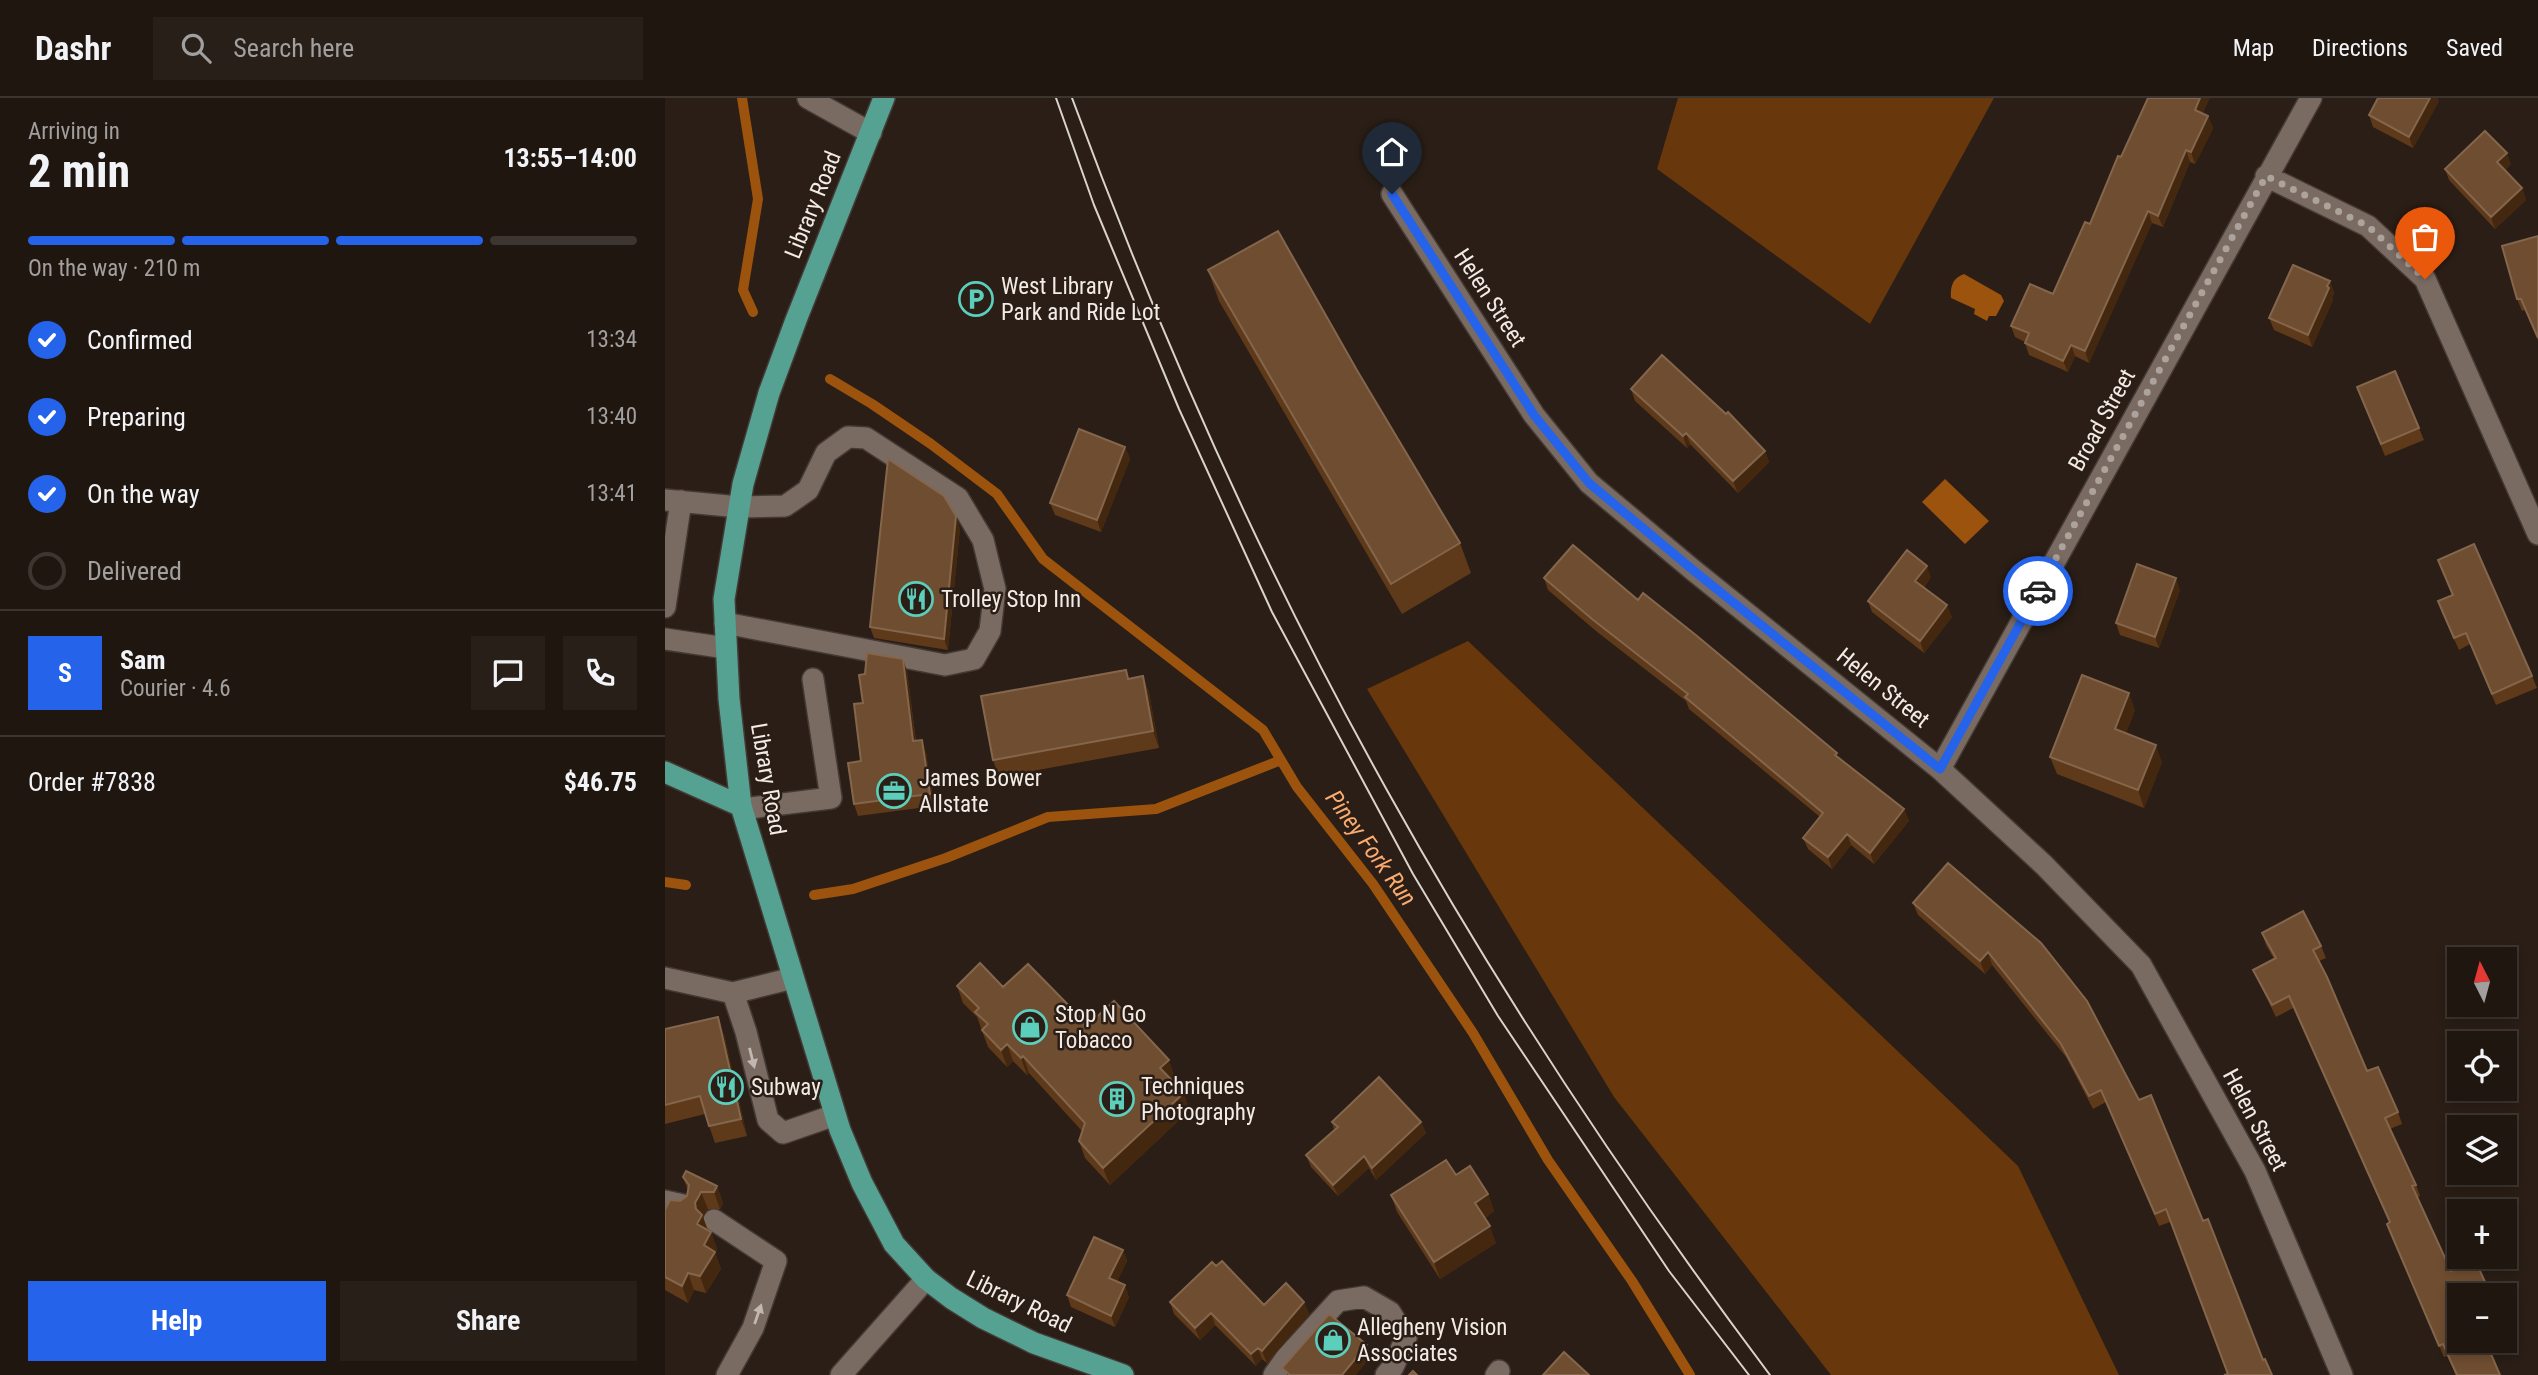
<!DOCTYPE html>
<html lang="en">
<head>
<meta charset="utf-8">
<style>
  :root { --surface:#201610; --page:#281f19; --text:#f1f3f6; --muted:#a29f9f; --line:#3d3530; --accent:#2563eb }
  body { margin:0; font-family:"Roboto Condensed",sans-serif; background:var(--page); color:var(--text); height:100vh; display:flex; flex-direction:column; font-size:26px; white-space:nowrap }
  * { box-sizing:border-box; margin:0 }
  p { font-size:23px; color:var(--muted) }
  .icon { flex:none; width:38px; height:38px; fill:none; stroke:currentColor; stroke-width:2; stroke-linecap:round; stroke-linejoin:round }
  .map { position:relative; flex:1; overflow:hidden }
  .side { display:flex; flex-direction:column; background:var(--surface); width:665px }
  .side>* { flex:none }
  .needle { width:46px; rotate:354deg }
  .tools { position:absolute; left:1782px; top:849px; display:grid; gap:14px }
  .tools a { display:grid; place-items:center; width:70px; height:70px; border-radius:0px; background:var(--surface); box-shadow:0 4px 10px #0003,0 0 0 2px var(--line); font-size:35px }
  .pin { position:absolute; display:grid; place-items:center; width:60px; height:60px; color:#fff; margin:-72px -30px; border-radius:50% 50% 50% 0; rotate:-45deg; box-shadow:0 0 7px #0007 }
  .pin .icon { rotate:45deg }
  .courier { position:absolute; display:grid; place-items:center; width:70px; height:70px; margin:-35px; border:5px solid #2563eb; border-radius:50%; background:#fff; color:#222; box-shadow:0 2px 9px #0007 }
  .head em { font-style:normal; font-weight:700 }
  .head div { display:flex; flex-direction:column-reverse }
  .head { display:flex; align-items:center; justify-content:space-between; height:119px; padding:0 28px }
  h1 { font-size:46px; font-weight:700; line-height:52px }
  .bar { display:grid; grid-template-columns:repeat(4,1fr); gap:10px 7px; align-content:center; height:84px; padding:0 28px }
  .bar i { height:9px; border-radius:5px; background:var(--line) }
  .bar .on { background:var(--accent) }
  .bar p { grid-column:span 4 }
  .line { display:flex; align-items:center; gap:18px; padding:0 28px; border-top:2px solid var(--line) }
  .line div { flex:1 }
  .round { display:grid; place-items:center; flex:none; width:74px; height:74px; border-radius:0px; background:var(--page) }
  ol { padding:0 28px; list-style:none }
  li { display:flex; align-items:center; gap:21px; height:77px }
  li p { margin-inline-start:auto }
  li .icon { padding:7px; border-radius:50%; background:var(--accent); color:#fff; stroke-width:4 }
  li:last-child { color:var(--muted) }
  li i { width:38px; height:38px; border:4px solid var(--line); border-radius:50% }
  .action { display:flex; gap:14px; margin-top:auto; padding:14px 28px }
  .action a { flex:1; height:80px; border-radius:0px; background:var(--accent); color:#fff; font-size:28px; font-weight:700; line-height:80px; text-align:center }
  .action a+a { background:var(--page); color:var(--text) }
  header { display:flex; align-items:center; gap:42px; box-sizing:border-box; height:98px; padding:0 35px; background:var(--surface); border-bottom:2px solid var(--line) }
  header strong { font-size:33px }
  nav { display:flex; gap:38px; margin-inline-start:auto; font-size:24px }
  .search { width:490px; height:63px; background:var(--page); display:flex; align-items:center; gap:18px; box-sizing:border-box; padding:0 24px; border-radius:0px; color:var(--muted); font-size:26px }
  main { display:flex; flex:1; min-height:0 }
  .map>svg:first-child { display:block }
  .green { fill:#68370b }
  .water { fill:#9c530d }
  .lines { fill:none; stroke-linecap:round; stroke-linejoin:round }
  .stream { stroke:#9c530d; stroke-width:10 }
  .minor-casing { stroke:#443a35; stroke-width:24 }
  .major-casing { stroke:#443a35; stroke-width:24 }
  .minor { stroke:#7a6b62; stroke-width:21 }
  .major { stroke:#55a192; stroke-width:21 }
  .tram { stroke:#dad2cc; stroke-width:2 }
  .wall { fill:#5f3a1a }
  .shaded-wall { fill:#43270f }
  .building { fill:#6f4d30; stroke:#84664c; stroke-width:2 }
  .oneway { fill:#c3b8b1 }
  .done { stroke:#ada39d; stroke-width:7; stroke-dasharray:0 12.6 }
  .route { stroke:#2563eb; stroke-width:9 }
  .labels { text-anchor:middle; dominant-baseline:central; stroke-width:5; stroke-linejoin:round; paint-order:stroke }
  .street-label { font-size:23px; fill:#f3ebe5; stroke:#2a1e16 }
  .poi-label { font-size:23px; fill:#f3ebe5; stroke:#2a1e16; text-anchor:start }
  .water-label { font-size:24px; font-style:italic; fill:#fbab6f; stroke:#2a1e16 }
</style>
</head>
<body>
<header>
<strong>Dashr</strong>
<div class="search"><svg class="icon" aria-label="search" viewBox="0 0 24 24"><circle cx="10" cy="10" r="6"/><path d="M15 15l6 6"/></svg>Search here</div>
<nav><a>Map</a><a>Directions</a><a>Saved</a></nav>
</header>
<main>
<section class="side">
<div class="head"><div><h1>2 min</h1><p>Arriving in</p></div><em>13:55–14:00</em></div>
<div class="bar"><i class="on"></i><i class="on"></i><i class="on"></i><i></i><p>On the way · 210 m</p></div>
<ol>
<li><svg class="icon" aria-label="check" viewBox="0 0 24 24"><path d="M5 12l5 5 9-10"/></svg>Confirmed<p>13:34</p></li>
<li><svg class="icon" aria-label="check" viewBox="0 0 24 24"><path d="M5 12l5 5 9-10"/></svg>Preparing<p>13:40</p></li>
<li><svg class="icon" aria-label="check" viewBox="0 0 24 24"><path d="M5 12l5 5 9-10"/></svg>On the way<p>13:41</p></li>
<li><i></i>Delivered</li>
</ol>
<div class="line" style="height:126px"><b class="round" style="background:var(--accent);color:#fff">S</b><div><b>Sam</b><p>Courier · 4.6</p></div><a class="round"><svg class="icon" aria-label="chat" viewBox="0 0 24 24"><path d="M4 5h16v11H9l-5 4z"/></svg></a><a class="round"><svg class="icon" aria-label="phone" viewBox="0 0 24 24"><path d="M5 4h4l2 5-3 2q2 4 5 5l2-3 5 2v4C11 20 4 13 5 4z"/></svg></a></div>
<div class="line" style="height:91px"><div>Order #7838</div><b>$46.75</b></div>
<div class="action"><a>Help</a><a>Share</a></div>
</section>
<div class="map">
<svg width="1873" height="1277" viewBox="0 0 1873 1277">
  <rect width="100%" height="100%" fill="#2a1e16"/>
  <path class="green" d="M1013 0H1329L1205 226 992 71Z
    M803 543 1353 1068 1454 1277H1166L949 999 702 591Z"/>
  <path class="water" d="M1299 176 1336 197 1339 203 1331 218H1324L1322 223 1309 216 1310 211 1286 200C1285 188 1288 180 1299 176Z
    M1280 381 1324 423 1300 446 1257 404Z"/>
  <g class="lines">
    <path class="stream" d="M77 0 93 101 78 192 88 214
      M165 281 207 306 266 346 332 396 378 461 598 632 632 689 708 786 808 935 883 1062 967 1183 1025 1277
      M0 784 21 787
      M149 797 188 791 281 760 383 719 491 711 616 662"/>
    <g class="minor-casing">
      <path id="minor" d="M143 0 206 35
        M1601 78 1703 128 1760 181 1873 436
        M727 96 869 317 924 385 1028 472 1275 671 1379 767 1476 867 1590 1073 1677 1277
        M0 402 74 409 120 408 143 392 161 355 183 339 201 340 293 400 318 442 330 491 325 533 309 561 280 567 60 525
        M0 509 16 403
        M0 541 61 550
        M1275 671 1646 0
        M77 711 166 700 148 581
        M0 880 68 895 128 880
        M68 895 81 934 103 1022 118 1035 170 1017
        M0 1103 18 1107
        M49 1122 111 1163 88 1230 62 1277
        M176 1277 261 1181
        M609 1277 621 1260 673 1203 699 1199 725 1214 741 1240 728 1269 721 1277
        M831 1277 834 1273"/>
    </g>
    <g class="major-casing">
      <path id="major" d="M219 0 131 222 104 295 78 386 59 501 64 601 76 708 175 1032 197 1085 229 1146 261 1181 286 1200 318 1220 369 1245 458 1277
        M0 674 76 708"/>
    </g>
    <use href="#minor" class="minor"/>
    <use href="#major" class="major"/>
    <path class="tram" d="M391 0 429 107 514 311 607 514 748 776 833 918 1004 1173 1084 1277
      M407 0C494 236 600 474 723 694 836 897 966 1092 1105 1277"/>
  </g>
  <path class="wall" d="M1774 3 1748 50 1708 29 1704 17Z
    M1538 16 1543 18 1548 30 1530 66 1525 64 1498 129 1487 125 1424 265 1410 258 1403 274 1364 257 1360 245V244L1350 239 1346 228 1388 196 1425 126 1456 59Z
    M1846 66 1840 72 1857 90 1861 102 1830 131 1784 82 1780 71Z
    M1873 138V242L1860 212 1857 213 1852 201Z
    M543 172 693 274 795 445 806 475 737 516 554 203Z
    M1665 183 1669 195 1667 199 1668 202 1647 249 1609 232 1604 220Z
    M1692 289 1754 330 1759 342 1720 358Z
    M966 291 1100 353 1104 364 1073 395 1025 346 1022 350 970 303Z
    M460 349 465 361 436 434 390 417 385 405Z
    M295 430 283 552 209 540 205 529Z
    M1773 462 1867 578 1872 590 1831 607 1805 546 1794 552 1777 515 1773 503 1787 497Z
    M1266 479 1259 489 1287 519 1259 555 1207 514 1203 503Z
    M879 480 973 502 1239 711 1244 723 1209 766 1186 747 1167 771 1143 751 1138 740 1155 719 1024 611 1021 603 931 533 883 492Z
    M1515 492 1494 550 1455 537 1451 525Z
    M242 573 251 643 261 654 269 708 193 718 189 706 196 663 198 605Z
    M478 578 484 595 494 650 334 679 328 662 465 581Z
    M1470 612 1461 635 1497 664 1479 710 1392 676 1385 659Z
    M1283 765 1376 845 1422 903 1474 1002 1486 997 1538 1123 1543 1121 1598 1262 1600 1261 1607 1277H1559L1562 1276 1505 1124 1494 1128 1441 1004 1428 1011 1401 959 1327 867 1320 876 1253 817 1248 805Z
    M1597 835 1656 848 1661 860 1654 863 1702 973 1733 1014 1737 1026 1725 1031 1751 1087 1755 1098 1753 1099 1794 1197 1835 1277H1791L1782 1258 1779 1259 1726 1138 1722 1126 1725 1125 1628 910 1611 919 1593 883 1588 872 1609 861 1601 847Z
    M292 888 338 889 423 927 510 979 507 982 525 1012 445 1087 420 1060 414 1043 417 1033 364 975 362 977 348 963 342 969 323 949 312 919 298 905Z
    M0 931 59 936 82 1038 50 1045 40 1016 0 1026Z
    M667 1024H756L761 1035 711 1082 704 1070 673 1098 646 1069 641 1057 669 1032Z
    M791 1077 823 1096 829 1113 820 1120 831 1145 775 1181 732 1114 726 1097Z
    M18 1079 52 1088 58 1105 55 1111H43L38 1119 43 1132 46 1134 52 1151 50 1155 56 1171 41 1195 29 1192 23 1205 0 1192V1112L22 1098 23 1093Z
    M458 1152 462 1163 452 1183 464 1199 450 1229 406 1209 402 1197Z
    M551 1168 599 1207 639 1204 644 1216 602 1265 597 1261 591 1268 550 1227 535 1242 509 1216 505 1204Z"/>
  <path class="shaded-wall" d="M1535 0H1545L1534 24 1530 12Z
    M1765 0H1773L1774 3 1748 50 1744 39Z
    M1543 18 1548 30 1530 66 1526 54Z
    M1521 52 1525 64 1498 129 1493 118Z
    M1842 55 1846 66 1836 76 1832 64Z
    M1857 90 1861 102 1830 131 1826 119Z
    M1483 113 1487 125 1424 265 1420 253Z
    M1665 183 1669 195 1667 199 1668 202 1647 249 1643 237Z
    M1406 247 1410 258 1403 274 1398 263Z
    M1021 335 1025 346 1022 350 1018 338Z
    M460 349 465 361 436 434 432 422Z
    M1100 353 1104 364 1073 395 1068 383Z
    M291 418 295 430 283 552 279 541Z
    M1262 468 1266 479 1254 494 1250 483Z
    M1511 480 1515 492 1494 550 1490 539Z
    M1282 507 1287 519 1259 555 1255 543Z
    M238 561 242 573 252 655 248 643Z
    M478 578 484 595 494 650 488 633Z
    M1464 595 1470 612 1456 648 1450 631Z
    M257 642 261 654 269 708 265 696Z
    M1491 647 1497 664 1479 710 1473 692Z
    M1239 711 1244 723 1209 766 1205 755Z
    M1182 736 1186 747 1167 771 1163 759Z
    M1323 854 1327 867 1320 876 1315 863Z
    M53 919 59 936 82 1038 76 1021Z
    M342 946 348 963 342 969 336 952Z
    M358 958 364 975 362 977 356 960Z
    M504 962 510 979 501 987 495 970Z
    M519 995 525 1012 445 1087 438 1070Z
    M756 1024 761 1035 711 1082 707 1070Z
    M699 1058 704 1070 673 1098 668 1087Z
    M52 1088 58 1105 55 1111 49 1094Z
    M36 1094 43 1111 38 1119 43 1134 32 1126 30 1105Z
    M823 1096 829 1113 816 1122 810 1105Z
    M825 1128 831 1145 775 1181 769 1164Z
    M46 1134 52 1151 50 1155 56 1171 41 1195 35 1178 39 1147Z
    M458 1152 462 1163 449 1191 444 1180Z
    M23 1175 29 1192 23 1205 17 1188Z
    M460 1187 464 1199 450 1229 446 1218Z
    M639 1204 644 1216 602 1265 597 1253Z
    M546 1215 550 1227 535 1242 530 1230Z
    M702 1247 706 1259 691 1277H677Z
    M593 1250 597 1261 591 1268 586 1256Z"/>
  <path class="building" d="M1483 0H1535L1530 12 1543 18 1526 54 1521 52 1493 118 1483 113 1420 253 1406 247 1398 263 1360 245 1364 235 1346 228 1365 186 1388 196 1420 124 1425 126 1453 58 1456 59Z
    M1713 0H1765L1744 39 1704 17Z
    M1820 33 1842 55 1832 64 1857 90 1826 119 1780 71Z
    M613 133 693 274 795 445 726 486 543 172Z
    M1873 138V240L1856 201H1852L1837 148Z
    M1628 167 1665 183 1662 188 1664 190 1643 237 1604 220Z
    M997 257 1061 316 1063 314 1100 353 1068 383 1021 335 1018 338 966 291Z
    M1730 273 1754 330 1716 346 1692 289Z
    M414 331 460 349 432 422 385 405Z
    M223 361 279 398 291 418 279 541 205 529Z
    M1809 446 1867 578 1827 596 1801 535 1789 540 1773 503 1788 497 1773 462Z
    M908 447 973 502 978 495 1032 538 1172 655 1170 657 1239 711 1205 755 1182 736 1163 759 1138 740 1158 715 1020 599 1023 596 927 521 879 480Z
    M1242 452 1262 468 1250 483 1282 507 1255 543 1203 503Z
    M1472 466 1511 480 1490 539 1451 525Z
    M202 555 238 561 248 643 257 642 265 696 189 706 183 665 196 663 189 606 198 605 194 577 200 576Z
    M461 572 463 581 478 578 488 633 328 662 316 598Z
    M1417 577 1464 595 1450 631 1491 647 1473 692 1385 659Z
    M1283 765 1376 845 1422 903 1474 1002 1486 997 1538 1123 1543 1121 1598 1262 1600 1261 1607 1277H1559L1563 1276 1501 1111 1490 1116 1436 992 1424 998 1396 946 1323 854 1315 863 1248 805Z
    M1638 813 1656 848 1648 852 1662 879 1702 973 1713 969 1733 1014 1720 1020 1751 1087 1747 1088 1786 1173 1810 1162 1826 1197H1794V1242H1820L1835 1277H1792L1778 1246 1774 1248 1722 1126 1725 1124 1624 898 1607 907 1588 872 1611 860 1597 835Z
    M315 865 338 889 363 866 423 927 449 903 504 962 495 970 519 995 438 1070 414 1043 420 1025 358 958 356 960 342 946 336 952 317 932 323 926 310 914 314 910 292 888Z
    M53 919 76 1021 44 1028 35 998 0 1007V931Z
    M714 979 756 1024 707 1070 699 1058 668 1087 641 1057 673 1029 667 1024Z
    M781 1062 791 1077 805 1068 823 1096 810 1105 825 1128 769 1164 726 1097Z
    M21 1073 52 1088 49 1094H36L30 1105 31 1111 37 1117 32 1126 46 1134 39 1147 50 1154 35 1178 23 1175 17 1188 0 1179V1112L5 1102 15 1103 22 1098 24 1087 18 1079Z
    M429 1139 458 1152 444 1180 460 1187 446 1218 402 1197Z
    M557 1163 599 1207 621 1185 639 1204 597 1253 593 1250 586 1256 546 1215 530 1230 505 1204 547 1164 551 1168Z
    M664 1216 702 1247 677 1277H625L617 1270Z
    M899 1254 924 1277H878Z
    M748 1273 752 1277H744Z"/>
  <defs><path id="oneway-solid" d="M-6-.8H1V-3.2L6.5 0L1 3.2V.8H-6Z" transform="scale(1.75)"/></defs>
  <g class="oneway">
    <use href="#oneway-solid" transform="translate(87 960) rotate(76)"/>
    <use href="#oneway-solid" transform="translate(93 1216) rotate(-71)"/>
  </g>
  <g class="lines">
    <path class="done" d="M1373 493 1601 78 1703 128 1760 181"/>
    <path class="route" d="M727 96 869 317 924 385 1028 472 1275 671 1373 493"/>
  </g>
  <defs>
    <g id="parking-ring" transform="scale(1.75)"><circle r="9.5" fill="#2a1e16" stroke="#5bcebc" stroke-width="1.5"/><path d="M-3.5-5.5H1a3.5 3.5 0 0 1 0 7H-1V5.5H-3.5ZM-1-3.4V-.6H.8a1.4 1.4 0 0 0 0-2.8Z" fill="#5bcebc"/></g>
    <g id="restaurant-ring" transform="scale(1.75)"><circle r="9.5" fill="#2a1e16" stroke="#5bcebc" stroke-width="1.5"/><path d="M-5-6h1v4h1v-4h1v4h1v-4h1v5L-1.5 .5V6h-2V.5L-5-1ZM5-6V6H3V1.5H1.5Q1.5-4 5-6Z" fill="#5bcebc"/></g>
    <g id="office-ring" transform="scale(1.75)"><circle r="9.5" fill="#2a1e16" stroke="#5bcebc" stroke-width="1.5"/><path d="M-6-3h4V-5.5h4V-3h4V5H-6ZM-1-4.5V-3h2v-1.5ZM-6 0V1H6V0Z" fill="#5bcebc"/></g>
    <g id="shop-ring" transform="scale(1.75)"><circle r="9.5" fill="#2a1e16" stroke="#5bcebc" stroke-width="1.5"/><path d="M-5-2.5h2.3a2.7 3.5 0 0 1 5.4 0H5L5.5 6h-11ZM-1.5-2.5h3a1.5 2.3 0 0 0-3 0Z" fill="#5bcebc"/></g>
    <g id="building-ring" transform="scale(1.75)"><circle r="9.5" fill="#2a1e16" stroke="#5bcebc" stroke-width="1.5"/><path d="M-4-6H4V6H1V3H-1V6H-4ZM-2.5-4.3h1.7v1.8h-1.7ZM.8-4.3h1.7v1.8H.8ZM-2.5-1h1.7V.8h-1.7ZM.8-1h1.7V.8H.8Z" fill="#5bcebc"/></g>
  </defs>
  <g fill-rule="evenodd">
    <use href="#parking-ring" x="311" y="201"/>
    <use href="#restaurant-ring" x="251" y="501"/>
    <use href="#office-ring" x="229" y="693"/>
    <use href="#shop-ring" x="365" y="929"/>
    <use href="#restaurant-ring" x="61" y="989"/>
    <use href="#building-ring" x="452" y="1001"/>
    <use href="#shop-ring" x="668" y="1242"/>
  </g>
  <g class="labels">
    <g class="street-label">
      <text transform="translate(148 107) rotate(-68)">Library Road</text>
      <text transform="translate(825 200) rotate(57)">Helen Street</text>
      <text transform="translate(1437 322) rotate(-61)">Broad Street</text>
      <text transform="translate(1218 590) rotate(39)">Helen Street</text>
      <text transform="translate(103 681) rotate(80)">Library Road</text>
      <text transform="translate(1590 1022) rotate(62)">Helen Street</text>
      <text transform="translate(354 1204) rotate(26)">Library Road</text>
    </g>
    <g class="poi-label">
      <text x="336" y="188">West Library<tspan x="336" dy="26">Park and Ride Lot</tspan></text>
      <text x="276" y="501">Trolley Stop Inn</text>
      <text x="254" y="680">James Bower<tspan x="254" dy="26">Allstate</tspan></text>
      <text x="390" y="916">Stop N Go<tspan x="390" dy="26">Tobacco</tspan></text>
      <text x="476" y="988">Techniques<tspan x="476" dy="26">Photography</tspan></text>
      <text x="86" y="989">Subway</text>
      <text x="692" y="1229">Allegheny Vision<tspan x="692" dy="26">Associates</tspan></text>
    </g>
    <g class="water-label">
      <text transform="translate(706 750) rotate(54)">Piney Fork Run</text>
    </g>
  </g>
</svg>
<div class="tools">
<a><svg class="needle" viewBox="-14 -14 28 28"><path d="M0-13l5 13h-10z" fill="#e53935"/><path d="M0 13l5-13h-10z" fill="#a29f9f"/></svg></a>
<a><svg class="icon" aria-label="locate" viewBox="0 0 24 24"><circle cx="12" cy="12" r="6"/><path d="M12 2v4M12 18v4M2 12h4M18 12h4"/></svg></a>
<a><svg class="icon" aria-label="layers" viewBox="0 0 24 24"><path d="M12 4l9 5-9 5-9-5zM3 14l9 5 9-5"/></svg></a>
<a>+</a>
<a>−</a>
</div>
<div class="pin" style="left:1760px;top:181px;background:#ea580c"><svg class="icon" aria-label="bag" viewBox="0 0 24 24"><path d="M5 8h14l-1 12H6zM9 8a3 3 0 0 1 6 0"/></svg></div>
<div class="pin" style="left:727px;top:96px;background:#1f2937"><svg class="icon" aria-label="home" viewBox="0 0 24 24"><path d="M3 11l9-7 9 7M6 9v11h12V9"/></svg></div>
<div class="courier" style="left:1373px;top:493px"><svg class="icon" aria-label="car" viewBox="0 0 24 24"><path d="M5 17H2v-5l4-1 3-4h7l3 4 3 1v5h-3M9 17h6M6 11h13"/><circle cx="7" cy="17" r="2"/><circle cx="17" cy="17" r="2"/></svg></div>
</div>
</main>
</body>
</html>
